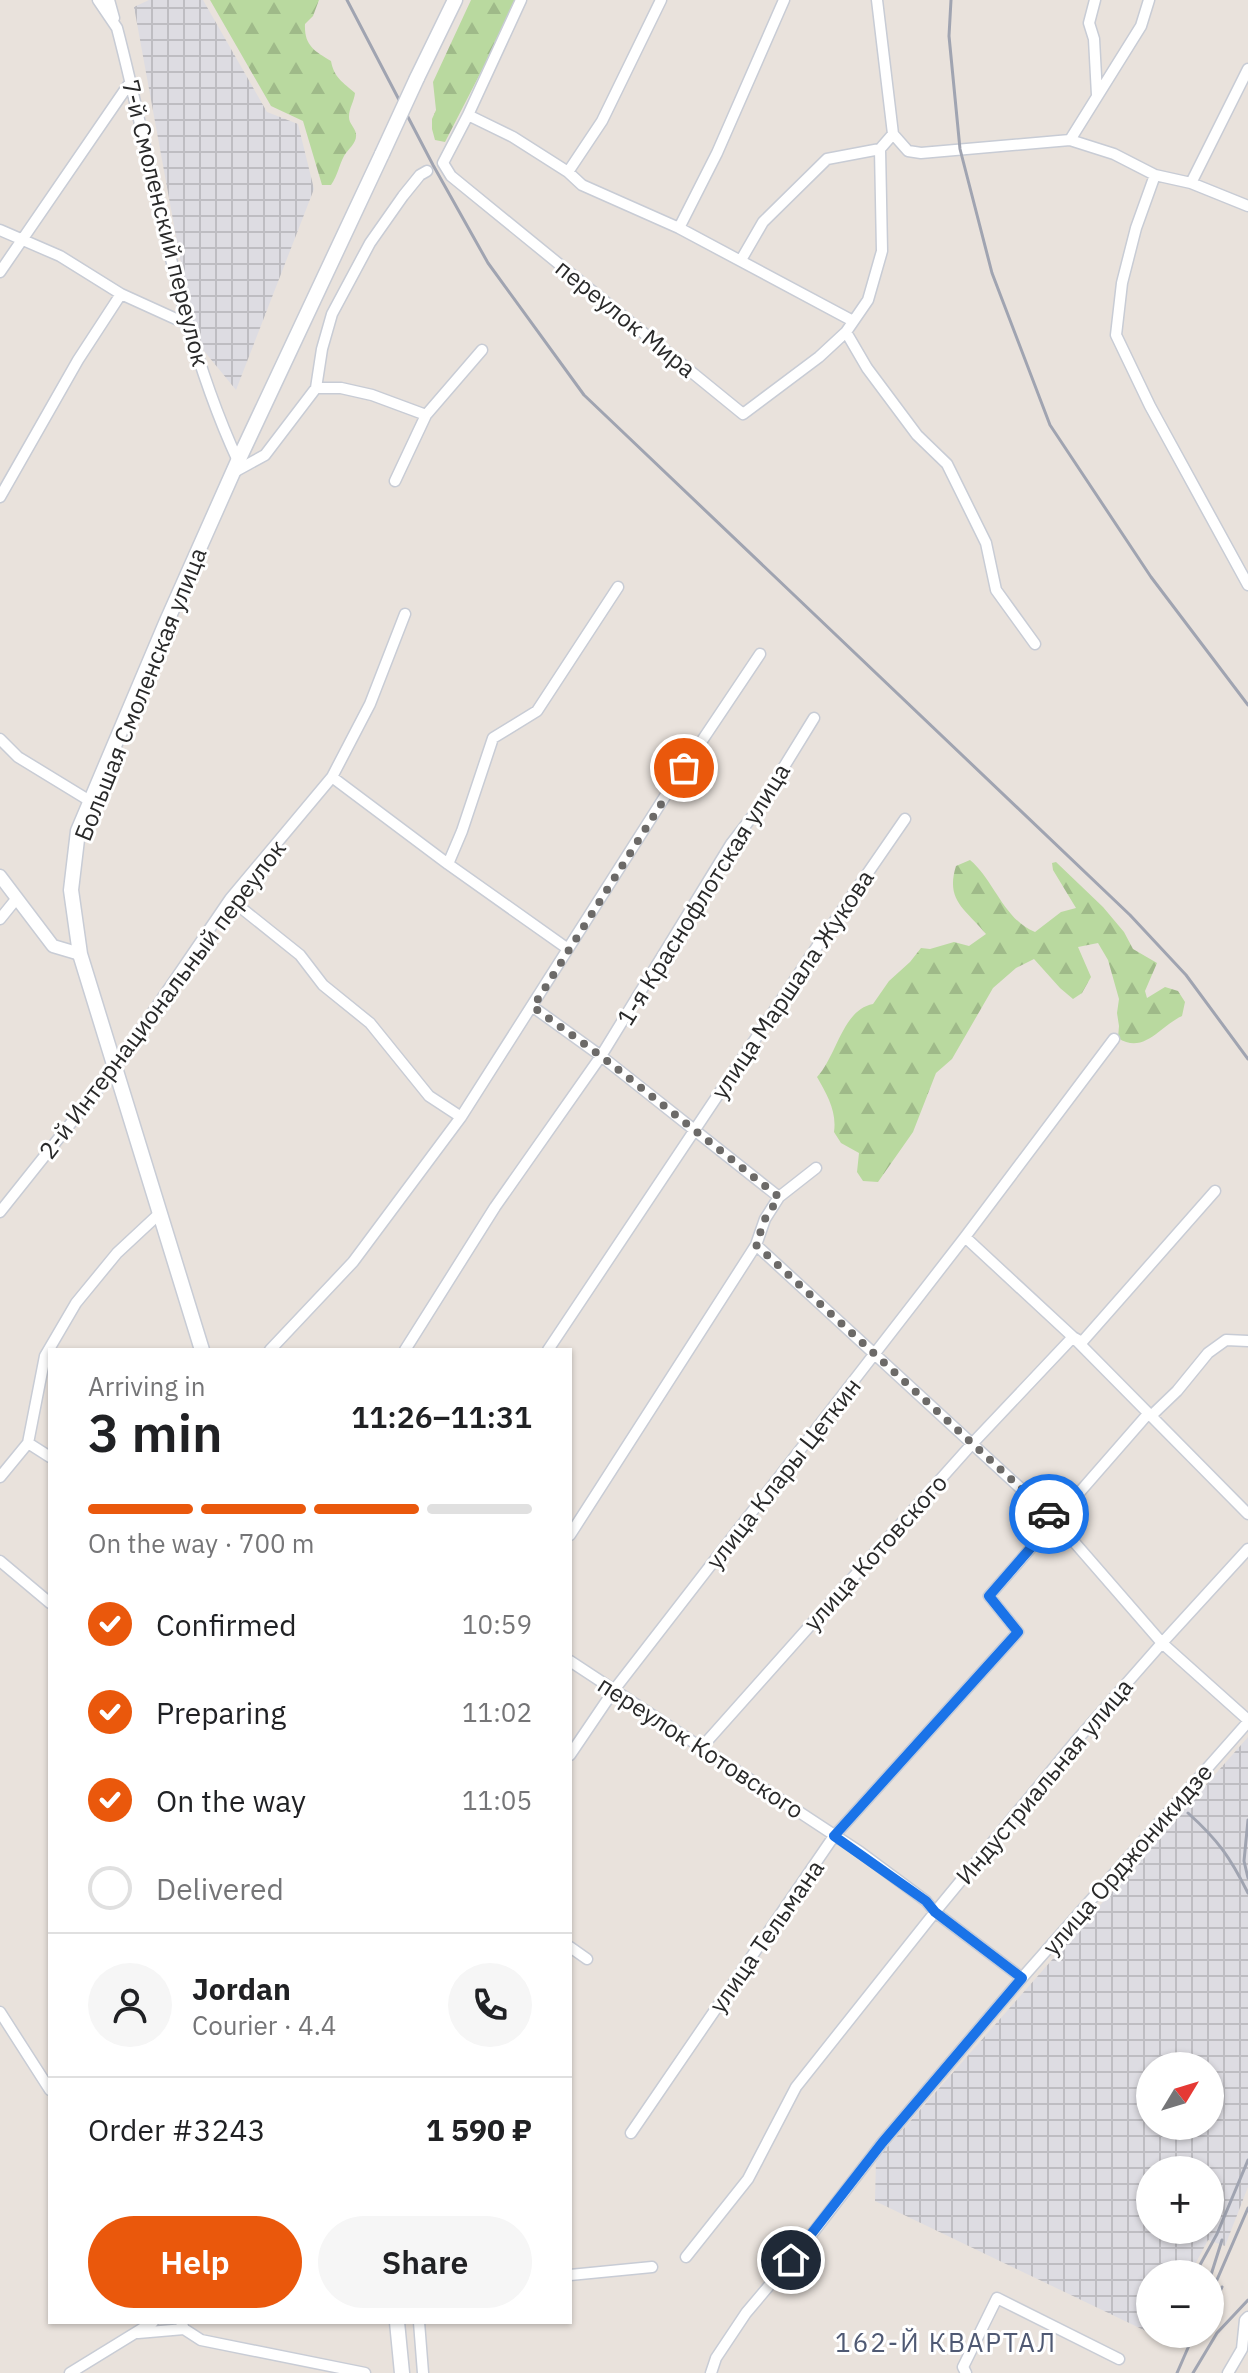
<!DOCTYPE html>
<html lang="en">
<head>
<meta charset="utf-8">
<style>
  :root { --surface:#fff; --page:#f6f6f6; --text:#202124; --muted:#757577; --line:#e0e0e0; --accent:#ea580c }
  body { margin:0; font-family:"IBM Plex Sans",sans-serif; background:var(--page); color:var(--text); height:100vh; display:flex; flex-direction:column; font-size:30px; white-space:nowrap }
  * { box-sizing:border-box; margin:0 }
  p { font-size:26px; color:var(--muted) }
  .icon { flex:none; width:44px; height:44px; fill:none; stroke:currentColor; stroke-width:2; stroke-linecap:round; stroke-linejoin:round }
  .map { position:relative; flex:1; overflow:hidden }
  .details { position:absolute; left:48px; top:1348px; width:524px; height:976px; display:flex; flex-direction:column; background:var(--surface); border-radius:0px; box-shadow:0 2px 6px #0004 }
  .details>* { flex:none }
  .needle { width:52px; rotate:52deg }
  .buttons { position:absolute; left:1136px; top:2052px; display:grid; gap:16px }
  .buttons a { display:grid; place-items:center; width:88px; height:88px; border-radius:50%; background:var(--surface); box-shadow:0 2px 6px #0004; font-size:40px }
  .pin { position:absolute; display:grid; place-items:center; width:68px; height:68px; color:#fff; margin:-34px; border:4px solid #fff; border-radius:50%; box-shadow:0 2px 8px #0007 }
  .courier { position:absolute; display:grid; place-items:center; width:80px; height:80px; margin:-40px; border:6px solid #1a73e8; border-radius:50%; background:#fff; color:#222; box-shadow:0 2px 10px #0007 }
  .overview em { font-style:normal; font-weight:600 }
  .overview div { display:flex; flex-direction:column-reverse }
  .overview { display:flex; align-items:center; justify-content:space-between; height:136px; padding:0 40px }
  h1 { font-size:52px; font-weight:600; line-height:60px }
  .bar { display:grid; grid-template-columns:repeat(4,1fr); gap:12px 8px; align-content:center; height:96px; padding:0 40px }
  .bar i { height:10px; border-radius:6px; background:var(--line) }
  .bar .current { background:var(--accent) }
  .bar p { grid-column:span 4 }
  .line { display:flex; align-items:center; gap:20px; padding:0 40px; border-top:2px solid var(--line) }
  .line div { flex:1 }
  .round { display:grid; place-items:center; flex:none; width:84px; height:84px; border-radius:42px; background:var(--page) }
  ol { padding:0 40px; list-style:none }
  li { display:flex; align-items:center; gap:24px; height:88px }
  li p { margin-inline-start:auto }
  li .icon { padding:8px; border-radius:50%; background:var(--accent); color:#fff; stroke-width:4 }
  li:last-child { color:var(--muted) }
  li i { width:44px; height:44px; border:4px solid var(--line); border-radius:50% }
  .button { display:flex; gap:16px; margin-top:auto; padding:16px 40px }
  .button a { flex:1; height:92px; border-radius:48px; background:var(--accent); color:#fff; font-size:32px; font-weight:600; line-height:92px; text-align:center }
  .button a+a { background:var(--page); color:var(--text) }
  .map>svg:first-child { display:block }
  .industrial { fill:url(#industrial-grid); fill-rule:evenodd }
  .forest { fill:url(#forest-firs) }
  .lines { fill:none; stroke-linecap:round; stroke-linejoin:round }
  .minor-casing { stroke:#c8ccd5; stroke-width:13 }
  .tertiary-casing { stroke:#c8ccd5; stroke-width:15 }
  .secondary-casing { stroke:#c8ccd5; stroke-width:17 }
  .minor { stroke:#fff; stroke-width:10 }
  .tertiary { stroke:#fff; stroke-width:12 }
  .secondary { stroke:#fff; stroke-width:14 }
  .rail { stroke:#a0a4b1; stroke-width:3 }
  .secondary-bridge-casing { stroke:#c8ccd5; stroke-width:17; stroke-linecap:butt }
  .secondary-bridge { stroke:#fff; stroke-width:14 }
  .done { stroke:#6c6a68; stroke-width:8; stroke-dasharray:0 14.4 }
  .route { stroke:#1a73e8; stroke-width:10 }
  .labels { text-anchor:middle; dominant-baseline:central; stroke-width:6; stroke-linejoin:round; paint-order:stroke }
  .street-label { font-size:24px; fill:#292929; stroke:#fff }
  .neighbourhood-label { font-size:26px; letter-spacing:2px; fill:#4f5973; stroke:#fff }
</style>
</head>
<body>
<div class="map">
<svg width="1248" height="2373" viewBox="0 0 1248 2373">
  <defs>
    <pattern id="industrial-grid" width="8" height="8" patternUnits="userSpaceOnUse" patternTransform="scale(2)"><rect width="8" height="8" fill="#dddce2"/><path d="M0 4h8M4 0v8" fill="none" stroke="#bebdc2"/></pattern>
    <pattern id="forest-firs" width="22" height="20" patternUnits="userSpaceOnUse" patternTransform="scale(2)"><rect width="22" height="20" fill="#b9d99f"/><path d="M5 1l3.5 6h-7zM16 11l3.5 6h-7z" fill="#9fba89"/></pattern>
  </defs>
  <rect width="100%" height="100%" fill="#e9e2dc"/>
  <path class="industrial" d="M149 0H203L267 112 298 124 314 189 236 390 195 340 134 7Z
    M1248 1737V2187L1225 2246 1208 2240 1190 2274H1150V2333L875 2201 876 2160ZM1210 2066V2126H1150V2066ZM1150 2170H1210V2230H1150Z"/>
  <path class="forest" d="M210 0H319L313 16 305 24C304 45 314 51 331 61 334 78 343 82 355 93 354 102 349 108 349 117 349 124 355 127 356 134 357 143 349 148 344 156 339 165 338 175 331 185H322L303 121 271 106Z
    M471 0H518L445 142 435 140 432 129V119L436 110 433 82Z
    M970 860C994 880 1004 920 1035 932L1061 912 1076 908 1053 870 1052 863 1056 862 1103 907 1124 932 1133 949 1157 963 1145 991 1147 998 1165 987 1178 991 1185 1002 1182 1016C1160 1026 1144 1055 1118 1038L1119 1026 1117 1013 1119 999 1108 960 1098 943 1078 947 1091 977 1082 993 1073 999 1060 988 1034 959 1016 968 993 988 952 1059 936 1073 913 1132 878 1182 863 1181 857 1172 859 1153 841 1143 834 1132C837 1111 827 1095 817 1077 837 1056 842 1010 873 1004L889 981 910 962 921 948 930 949 954 942 969 946 986 934C966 909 945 901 956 866Z"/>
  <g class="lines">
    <g class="minor-casing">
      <path id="minor" d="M98 0 117 28C155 172 175 325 238 461
        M109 0 114 18
        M521 0 468 115 443 163 451 176 743 414 819 357 846 332 868 300 882 251 880 149 893 134
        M877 0 893 134 908 151 921 153 1070 140 1114 154 1155 175 1191 183 1248 206
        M1095 0 1089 23 1094 39 1097 95
        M468 115 513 137 568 172 582 185 679 228 853 321
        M1070 140 1141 26 1149 0
        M568 172 602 121 661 0
        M1155 175 1136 228 1122 283 1116 335 1150 406 1248 585
        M1191 183 1248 69
        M679 228 717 153 784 0
        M0 230 60 256 121 294 187 324
        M741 260 763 222 827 159 880 149
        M0 272 131 81
        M846 332 867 368 917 435 947 464 986 543 996 590 1035 644
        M316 388H341L372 395 426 415
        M234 472 265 455 316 388 322 349 332 314 370 243 403 196 420 175 427 171
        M395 481 426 415 482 350
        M0 497 78 360 121 294
        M0 739 18 757 90 801
        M332 777 448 864 568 949
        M448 864 462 831 493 738 537 711 618 587
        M230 899 300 955 323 985 370 1023 429 1096 461 1117
        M0 919 17 898
        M533 1007 601 1056 779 1197
        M0 1212 114 1069 230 899 332 777 370 704 405 614
        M965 1237 1073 1337 1248 1514
        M756 1245 1055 1520 1162 1643 1248 1720
        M270 1350 353 1262 461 1117 669 790 760 654
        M405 1350 495 1207 601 1056 731 844 758 809 814 718
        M548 1350 814 951 905 819
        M28 1443 50 1457
        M0 1477 28 1443 45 1356 76 1303 117 1253 160 1213
        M570 1535 756 1245 765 1219 779 1197 816 1168
        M0 1561 50 1603
        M570 1661 860 1852 926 1901 935 1912 1022 1978
        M701 1748 971 1445 1073 1337 1082 1342 1215 1191
        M570 1755 614 1690 965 1237 1114 1039
        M570 1947 587 1959
        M0 2012 50 2090
        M631 2133 834 1836 1018 1632 989 1596 1147 1415 1153 1414 1177 1391 1208 1353 1226 1340 1248 1341
        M686 2257 748 2179 796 2087 935 1912 1076 1741 1162 1643 1248 1549
        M570 2275 652 2267
        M181 2322 184 2329 201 2340 365 2373
        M419 2322 423 2373
        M138 2333 184 2329
        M70 2373 153 2322
        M711 2373 716 2358 746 2313 805 2243 882 2143 1022 1978 1248 1722
        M966 2373 963 2367 997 2298 1119 2359
        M1228 2373 1242 2349 1245 2320 1248 2317"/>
    </g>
    <g class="tertiary-casing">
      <path id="tertiary" d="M0 876 53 946 80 954"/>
    </g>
    <g class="secondary-casing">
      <path id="secondary" d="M417 78 455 0
        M202 1350 80 954 71 890 78 831 166 623 238 461 382 154
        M397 2322 402 2373"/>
    </g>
    <use href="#minor" class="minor"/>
    <use href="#tertiary" class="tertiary"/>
    <use href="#secondary" class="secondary"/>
    <path class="rail" d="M347 0 433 165 488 263 584 395 1130 915 1186 975 1248 1059
      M951 0 949 36 960 149 992 273 1050 425 1151 577 1248 705
      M1188 1813C1218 1840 1230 1857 1248 1893
      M1248 1820 1244 1861 1248 1878
      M1195 2274 1217 2234 1248 2160
      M1210 2278 1222 2240
      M1210 2296 1248 2208
      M1210 2315 1222 2287
      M1177 2373 1194 2334
      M1193 2373 1217 2333 1248 2300"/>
    <g class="secondary-bridge-casing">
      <path id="secondary-bridge" d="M382 154 417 78"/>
    </g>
    <use href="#secondary-bridge" class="secondary-bridge"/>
  </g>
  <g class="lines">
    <path class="done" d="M684 768 533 1007 601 1056 779 1197 765 1219 756 1245 1049 1514"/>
    <path class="route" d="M791 2260 882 2143 1022 1978 935 1912 926 1901 834 1836 1018 1632 989 1596 1055 1520 1049 1514"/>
  </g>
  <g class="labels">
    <g class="street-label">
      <text transform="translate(166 223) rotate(76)">7-й Смоленский переулок</text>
      <text transform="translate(626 318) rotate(39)">переулок Мира</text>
      <text transform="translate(140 694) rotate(-68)">Большая Смоленская улица</text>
      <text transform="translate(703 894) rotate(-58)">1-я Краснофлотская улица</text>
      <text transform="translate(792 984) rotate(-56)">улица Маршала Жукова</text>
      <text transform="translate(162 999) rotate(-53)">2-й Интернациональный переулок</text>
      <text transform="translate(783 1473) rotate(-52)">улица Клары Цеткин</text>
      <text transform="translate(875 1552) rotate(-48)">улица Котовского</text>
      <text transform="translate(701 1747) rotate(33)">переулок Котовского</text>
      <text transform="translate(1044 1781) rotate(-50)">Индустриальная улица</text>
      <text transform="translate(1127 1859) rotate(-49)">улица Орджоникидзе</text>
      <text transform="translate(766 1936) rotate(-55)">улица Тельмана</text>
    </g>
    <g class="neighbourhood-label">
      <text x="946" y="2342">162-Й КВАРТАЛ</text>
    </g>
  </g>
</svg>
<div class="buttons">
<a><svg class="needle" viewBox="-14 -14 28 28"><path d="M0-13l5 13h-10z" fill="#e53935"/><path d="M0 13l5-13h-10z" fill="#757577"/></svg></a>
<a>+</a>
<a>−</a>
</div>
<div class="pin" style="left:684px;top:768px;background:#ea580c"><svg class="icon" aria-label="bag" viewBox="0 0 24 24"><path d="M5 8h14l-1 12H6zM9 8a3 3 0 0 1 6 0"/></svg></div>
<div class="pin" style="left:791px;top:2260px;background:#1f2937"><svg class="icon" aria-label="home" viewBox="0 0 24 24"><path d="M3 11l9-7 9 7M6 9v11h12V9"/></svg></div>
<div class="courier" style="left:1049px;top:1514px"><svg class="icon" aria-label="car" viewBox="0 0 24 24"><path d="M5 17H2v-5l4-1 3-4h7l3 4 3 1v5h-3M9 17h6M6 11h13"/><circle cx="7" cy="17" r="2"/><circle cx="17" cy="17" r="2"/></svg></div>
<section class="details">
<div class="overview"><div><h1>3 min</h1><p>Arriving in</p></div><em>11:26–11:31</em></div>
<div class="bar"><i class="current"></i><i class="current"></i><i class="current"></i><i></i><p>On the way · 700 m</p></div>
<ol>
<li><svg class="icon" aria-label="check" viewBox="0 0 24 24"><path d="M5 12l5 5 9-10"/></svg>Confirmed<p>10:59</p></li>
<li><svg class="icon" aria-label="check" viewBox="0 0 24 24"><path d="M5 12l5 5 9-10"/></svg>Preparing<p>11:02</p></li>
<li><svg class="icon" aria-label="check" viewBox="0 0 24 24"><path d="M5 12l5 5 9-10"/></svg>On the way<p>11:05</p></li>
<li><i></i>Delivered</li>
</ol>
<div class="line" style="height:144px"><a class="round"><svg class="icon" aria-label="person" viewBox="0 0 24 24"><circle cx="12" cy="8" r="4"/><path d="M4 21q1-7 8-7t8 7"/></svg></a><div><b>Jordan</b><p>Courier · 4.4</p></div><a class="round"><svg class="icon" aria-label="phone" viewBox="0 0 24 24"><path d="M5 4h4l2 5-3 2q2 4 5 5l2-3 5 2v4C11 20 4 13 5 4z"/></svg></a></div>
<div class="line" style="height:104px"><div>Order #3243</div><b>1 590 ₽</b></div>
<div class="button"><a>Help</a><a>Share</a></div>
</section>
</div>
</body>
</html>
